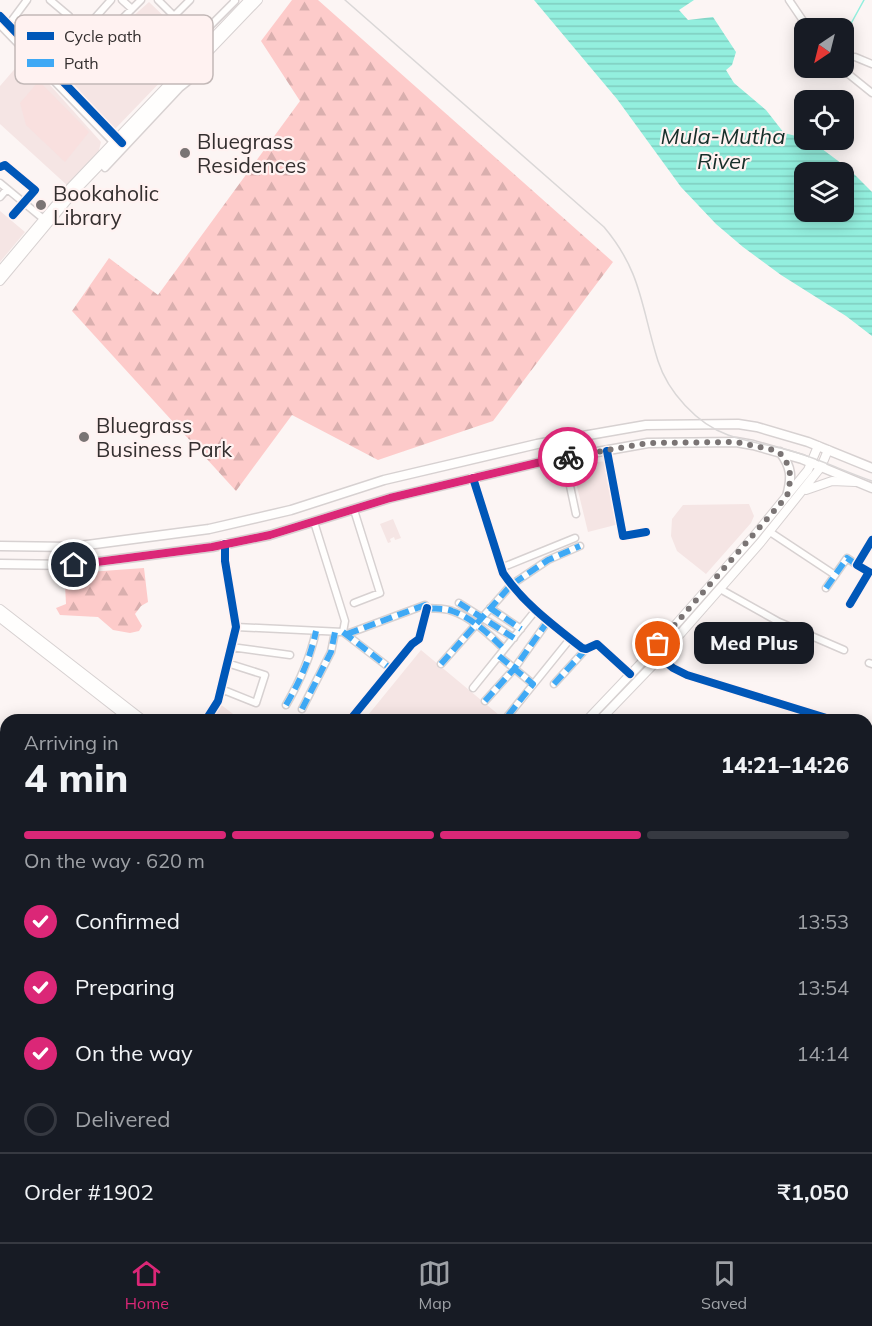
<!DOCTYPE html>
<html lang="en">
<head>
<meta charset="utf-8">
<style>
  :root { --surface:#171b24; --page:#20242c; --text:#f1f3f6; --muted:#9ea1a6; --line:#363941; --accent:#db2777 }
  body { margin:0; font-family:Mulish,sans-serif; background:var(--page); color:var(--text); height:100vh; display:flex; flex-direction:column; font-size:22px; white-space:nowrap }
  * { box-sizing:border-box; margin:0 }
  p { font-size:20px; color:var(--muted) }
  .icon { flex:none; width:33px; height:33px; fill:none; stroke:currentColor; stroke-width:2; stroke-linecap:round; stroke-linejoin:round }
  .map { position:relative; flex:1; overflow:hidden }
  .panel { position:absolute; left:0px; top:714px; width:873px; height:528px; display:flex; flex-direction:column; background:var(--surface); border-radius:18px 18px 0 0; box-shadow:0 3px 15px #0003 }
  .panel>* { flex:none }
  .needle { width:39px; rotate:215deg }
  .tools { position:absolute; left:794px; top:18px; display:grid; gap:12px }
  .tools a { display:grid; place-items:center; width:60px; height:60px; border-radius:12px; background:var(--surface); box-shadow:0 3px 15px #0003; font-size:30px }
  .pin { position:absolute; display:grid; place-items:center; width:51px; height:51px; color:#fff; margin:-26px; border:3px solid #fff; border-radius:50%; box-shadow:0 2px 6px #0007 }
  .courier { position:absolute; display:grid; place-items:center; width:60px; height:60px; margin:-30px; border:4px solid #db2777; border-radius:50%; background:#fff; color:#222; box-shadow:0 2px 8px #0007 }
  .bubble { position:absolute; height:42px; border-radius:12px; background:var(--surface); box-shadow:0 3px 15px #0003; font-size:20px; font-weight:800; line-height:42px; text-align:center }
  .head em { font-style:normal; font-weight:800 }
  .head div { display:flex; flex-direction:column-reverse }
  .head { display:flex; align-items:center; justify-content:space-between; height:102px; padding:0 24px }
  h1 { font-size:39px; font-weight:800; line-height:45px }
  .bar { display:grid; grid-template-columns:repeat(4,1fr); gap:9px 6px; align-content:center; height:72px; padding:0 24px }
  .bar i { height:8px; border-radius:4px; background:var(--line) }
  .bar .selected { background:var(--accent) }
  .bar p { grid-column:span 4 }
  .line { display:flex; align-items:center; gap:15px; padding:0 24px; border-top:2px solid var(--line) }
  .line div { flex:1 }
  ol { padding:0 24px; list-style:none }
  li { display:flex; align-items:center; gap:18px; height:66px }
  li p { margin-inline-start:auto }
  li .icon { padding:6px; border-radius:50%; background:var(--accent); color:#fff; stroke-width:4 }
  li:last-child { color:var(--muted) }
  li i { width:33px; height:33px; border:3px solid var(--line); border-radius:50% }
  .tab-bar { display:flex; justify-content:space-around; align-items:center; height:84px; border-top:2px solid var(--line); background:var(--surface); font-size:16px; color:var(--muted) }
  .tab-bar a { display:grid; justify-items:center; gap:3px }
  .tab-bar .selected { color:var(--accent) }
  .map>svg:first-child { display:block }
  .built { fill:#f5e5e4 }
  .grass { fill:url(#grass-dots) }
  .forest { fill:url(#forest-firs) }
  .pitch { fill:#f9e0df }
  .water { fill:url(#water-rules); fill-rule:evenodd }
  .lines { fill:none; stroke-linecap:round; stroke-linejoin:round }
  .stream { stroke:#93efde; stroke-width:1.5 }
  .minor-casing { stroke:#d7d1d1; stroke-width:9 }
  .major-casing { stroke:#d7d1d1; stroke-width:10 }
  .highway-casing { stroke:#d7d1d1; stroke-width:11 }
  .minor { stroke:#fffefd; stroke-width:6 }
  .major { stroke:#fffefd; stroke-width:8 }
  .highway { stroke:#fffefd; stroke-width:8 }
  .rail { stroke:#dad7d7; stroke-width:1.5 }
  .quiet { stroke:#3fa9f5; stroke-width:6; stroke-dasharray:12 6; stroke-linecap:butt }
  .cycleway-casing { stroke:#fff2f1; stroke-width:11 }
  .cycleway { stroke:#0057b8; stroke-width:8 }
  .done { stroke:#7a7474; stroke-width:6; stroke-dasharray:0 10.8 }
  .route { stroke:#db2777; stroke-width:8 }
  .poi-dot { fill:#7a7474; stroke:#fff2f1; stroke-width:2 }
  .labels { text-anchor:middle; dominant-baseline:central; stroke-width:4.5; stroke-linejoin:round; paint-order:stroke }
  .poi-label { font-size:21px; fill:#342f2f; stroke:#fff2f1; text-anchor:start }
  .water-label { font-size:22px; font-style:italic; fill:#172e29; stroke:#fff2f1 }
  .key { fill:#fff2f1; stroke:#c2b8b7; stroke-width:1.5 }
  .key-label { font-size:16px; fill:#342f2f }
</style>
</head>
<body>
<div class="map">
<svg width="872" height="1242" viewBox="0 0 872 1242">
  <defs>
    <pattern id="grass-dots" width="8" height="8" patternUnits="userSpaceOnUse" patternTransform="scale(1.5)"><rect width="8" height="8" fill="#f9e0df"/><path d="M2 2h.1M6 6h.1" fill="none" stroke="#d6c0c0" stroke-width="1.8" stroke-linecap="round"/></pattern>
    <pattern id="forest-firs" width="22" height="20" patternUnits="userSpaceOnUse" patternTransform="scale(1.5)"><rect width="22" height="20" fill="#fdcbca"/><path d="M5 1l3.5 6h-7zM16 11l3.5 6h-7z" fill="#d9afae"/></pattern>
    <pattern id="water-rules" width="6" height="5" patternUnits="userSpaceOnUse" patternTransform="scale(1.5)"><rect width="6" height="5" fill="#93efde"/><path d="M0 2.5h6" fill="none" stroke="#7fcdbf"/></pattern>
  </defs>
  <rect width="100%" height="100%" fill="#fcf5f4"/>
  <path class="built" d="M149 2 195 46 115 129 66 76Z
    M25 57 101 142 98 154 69 187 0 124V86Z
    M0 211 25 232 0 262Z
    M605 461 619 524 588 532 572 466Z
    M749 504 754 516 751 523 706 574 677 551 671 536 672 519 683 505Z
    M393 519 401 538 395 540 394 537 390 539 391 542 388 543 380 524Z
    M421 650 505 720H364Z
    M215 703 220 704 241 720H207Z
    M6 749V822L0 818V755Z"/>
  <path class="grass" d="M58 1236H596L587 1242H51Z"/>
  <path class="forest" d="M292 0H318L613 262 493 421 378 460 292 415 236 491 72 311 109 258 158 295 300 101 261 41Z
    M144 568 148 602 141 606 135 614 142 626 139 631 130 633 113 630 98 617 60 615 56 608 66 604 65 585 60 583 61 574Z"/>
  <path class="pitch" d="M39 81 89 132 65 162 26 125 20 103Z"/>
  <path class="water" d="M534 0H694L679 10 688 20 713 17 736 52 732 65 726 70 734 83 766 110 784 133 804 138V140H810L849 169 872 192V336L846 316 781 275 743 247 716 224 681 187 617 99ZM804 172H843V212H804Z"/>
  <g class="lines">
    <path class="stream" d="M848 29 864 0"/>
    <g class="minor-casing">
      <path id="minor" d="M50 0 69 16
        M111 0 77 38V40L89 52 141 0
        M122 0 132 9
        M158 0 206 48
        M789 0 808 28
        M0 16 120 141
        M174 16 190 0
        M0 25 116 145
        M7 27 27 0
        M197 39 235 1 234 0
        M855 57 872 64
        M841 68 872 93
        M0 167 5 165 35 190 13 215
        M105 168 180 88 190 80
        M0 183 46 221
        M0 197 7 189
        M607 451 623 536 646 532
        M564 458 576 514
        M473 478 503 573C524 604 553 625 582 648L586 649 597 644 630 674
        M354 510 380 593 354 603
        M314 522 345 621 343 632
        M770 532 835 575
        M501 568 575 538
        M826 588 847 558 857 565
        M720 589 779 622 844 650
        M459 603 514 638
        M850 604 869 572 857 565 872 540
        M490 608 521 629
        M236 627 343 632 391 669
        M347 634 425 605 427 608C435 609 445 608 452 611 471 617 490 635 504 649
        M231 647 290 655
        M499 656 533 684
        M660 657 673 668 687 675 833 720
        M869 663 872 664
        M441 664 511 585 548 560 580 546
        M554 684 586 649
        M473 688 535 611
        M221 689 256 703 265 675 227 663
        M485 701 514 669 548 621
        M286 705C300 681 310 659 316 631
        M302 709 331 652 335 632
        M507 717 570 639
        M206 720 218 701 236 627 225 561V544
        M350 720 412 644 419 639 427 608
        M867 810 872 808
        M0 823 6 827
        M867 841 872 836
        M867 900 872 905
        M0 942 6 934
        M872 1026V1025
        M867 1150 872 1147
        M867 1161 872 1163
        M640 1236 644 1242
        M626 1242 634 1236
        M688 1242 697 1236
        M765 1242 770 1236
        M844 1242 845 1236"/>
    </g>
    <g class="major-casing">
      <path id="major" d="M0 271 70 188 249 0
        M0 281 74 192 258 0
        M806 490 832 481 855 482
        M0 609 143 720
        M0 618 131 720
        M587 720 646 658 754 536 808 470 818 446
        M600 720 653 665 761 542 821 467 828 450
        M732 1236 737 1242
        M745 1236 751 1242
        M22 1242 29 1236
        M37 1242 44 1236"/>
    </g>
    <g class="highway-casing">
      <path id="highway" d="M780 452C792 467 792 478 787 496
        M0 546 72 547 209 529 291 510 384 480 537 444 646 425 738 424 757 427 808 442 872 468
        M0 564 74 565 212 547 270 535 390 498 541 462 648 443 736 442 753 445 802 459 872 488"/>
    </g>
    <use href="#minor" class="minor"/>
    <use href="#major" class="major"/>
    <use href="#highway" class="highway"/>
    <path class="rail" d="M345 0 604 227C642 272 641 307 658 361 668 392 697 424 728 435 750 443 773 445 795 452 821 460 846 472 872 481"/>
    <path class="quiet" d="M826 588 847 558 857 565
      M459 603 514 638
      M490 608 521 629
      M343 632 391 669
      M347 634 425 605 427 608C435 609 445 608 452 611 471 617 490 635 504 649
      M499 656 533 684 507 717
      M441 664 511 585 548 560 580 546
      M554 684 586 649
      M485 701 514 669 548 621
      M286 705C300 681 310 659 316 631
      M302 709 331 652 335 632
      M867 1161 872 1163"/>
    <g class="cycleway-casing">
      <path id="cycleway" d="M0 16 122 143
        M0 167 5 165 35 190 13 215
        M607 451 623 536 646 532
        M473 478 503 573C524 604 553 625 582 648L586 649 597 644 630 674
        M850 604 869 572 857 565 872 540
        M660 657 673 668 687 675 833 720
        M206 720 218 701 236 627 225 561V544
        M350 720 412 644 419 639 427 608"/>
    </g>
    <use href="#cycleway" class="cycleway"/>
  </g>
  <g class="lines">
    <path class="done" d="M568 457 648 443 736 442 778 451C792 466 792 477 787 496L658 644"/>
    <path class="route" d="M74 565 212 547 270 535 390 498 541 462 568 457"/>
  </g>
  <g class="poi-dot">
    <circle cx="185" cy="153" r="6"/>
    <circle cx="41" cy="205" r="6"/>
    <circle cx="84" cy="437" r="6"/>
  </g>
  <g class="labels">
    <g class="poi-label">
      <text x="197" y="141">Bluegrass<tspan x="197" dy="24">Residences</tspan></text>
      <text x="53" y="193">Bookaholic<tspan x="53" dy="24">Library</tspan></text>
      <text x="96" y="425">Bluegrass<tspan x="96" dy="24">Business Park</tspan></text>
    </g>
    <g class="water-label">
      <text x="723" y="136">Mula-Mutha<tspan x="723" dy="25">River</tspan></text>
    </g>
  </g>
  <rect x="15" y="15" width="198" height="69" rx="9" class="key"/>
  <rect x="27" y="32" width="27" height="8" fill="#0057b8"/>
  <rect x="27" y="59" width="27" height="8" fill="#3fa9f5"/>
  <g class="key-label">
    <text x="64" y="42">Cycle path</text>
    <text x="64" y="69">Path</text>
  </g>
</svg>
<div class="tools">
<a><svg class="needle" viewBox="-14 -14 28 28"><path d="M0-13l5 13h-10z" fill="#e53935"/><path d="M0 13l5-13h-10z" fill="#9ea1a6"/></svg></a>
<a><svg class="icon" aria-label="locate" viewBox="0 0 24 24"><circle cx="12" cy="12" r="6"/><path d="M12 2v4M12 18v4M2 12h4M18 12h4"/></svg></a>
<a><svg class="icon" aria-label="layers" viewBox="0 0 24 24"><path d="M12 4l9 5-9 5-9-5zM3 14l9 5 9-5"/></svg></a>
</div>
<div class="pin" style="left:658px;top:644px;background:#ea580c"><svg class="icon" aria-label="bag" viewBox="0 0 24 24"><path d="M5 8h14l-1 12H6zM9 8a3 3 0 0 1 6 0"/></svg></div>
<div class="pin" style="left:74px;top:565px;background:#1f2937"><svg class="icon" aria-label="home" viewBox="0 0 24 24"><path d="M3 11l9-7 9 7M6 9v11h12V9"/></svg></div>
<div class="courier" style="left:568px;top:457px"><svg class="icon" aria-label="bike" viewBox="0 0 24 24"><circle cx="6" cy="16" r="4"/><circle cx="18" cy="16" r="4"/><path d="M6 16l4-8h5l3 8M10 8l3 8H6M13 5h3"/></svg></div>
<div class="bubble" style="left:694px;top:622px;width:120px">Med Plus</div>
<section class="panel">
<div class="head"><div><h1>4 min</h1><p>Arriving in</p></div><em>14:21–14:26</em></div>
<div class="bar"><i class="selected"></i><i class="selected"></i><i class="selected"></i><i></i><p>On the way · 620 m</p></div>
<ol>
<li><svg class="icon" aria-label="check" viewBox="0 0 24 24"><path d="M5 12l5 5 9-10"/></svg>Confirmed<p>13:53</p></li>
<li><svg class="icon" aria-label="check" viewBox="0 0 24 24"><path d="M5 12l5 5 9-10"/></svg>Preparing<p>13:54</p></li>
<li><svg class="icon" aria-label="check" viewBox="0 0 24 24"><path d="M5 12l5 5 9-10"/></svg>On the way<p>14:14</p></li>
<li><i></i>Delivered</li>
</ol>
<div class="line" style="height:78px"><div>Order #1902</div><b>₹1,050</b></div>
</section>
</div>
<nav class="tab-bar">
<a class="selected"><svg class="icon" aria-label="home" viewBox="0 0 24 24"><path d="M3 11l9-7 9 7M6 9v11h12V9"/></svg>Home</a>
<a><svg class="icon" aria-label="map" viewBox="0 0 24 24"><path d="M3 6l6-2 6 2 6-2v14l-6 2-6-2-6 2zM9 4v14M15 6v14"/></svg>Map</a>
<a><svg class="icon" aria-label="saved" viewBox="0 0 24 24"><path d="M7 4h10v16l-5-4-5 4z"/></svg>Saved</a>
</nav>
</body>
</html>
